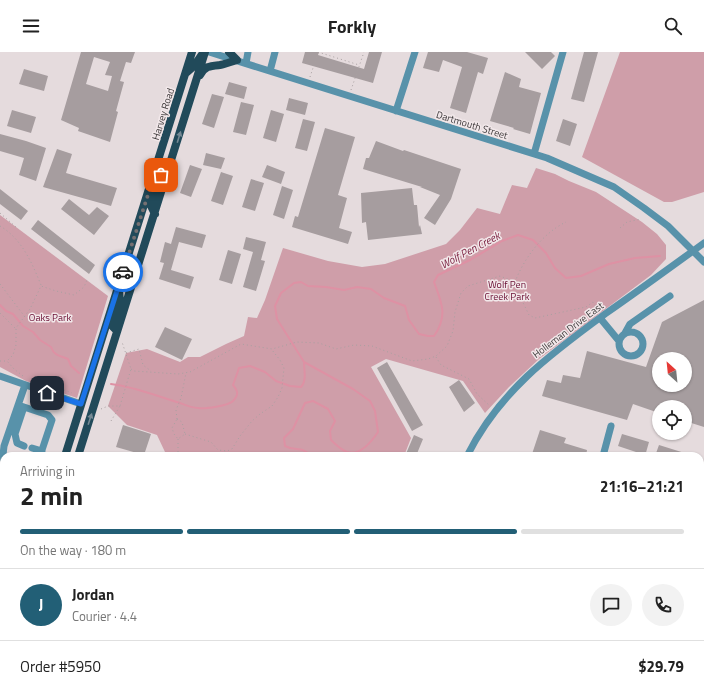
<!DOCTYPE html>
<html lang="en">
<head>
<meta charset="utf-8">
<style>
  :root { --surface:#fff; --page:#f2f2f2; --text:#222; --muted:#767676; --line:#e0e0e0; --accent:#225f76 }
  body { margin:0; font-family:"Titillium Web",sans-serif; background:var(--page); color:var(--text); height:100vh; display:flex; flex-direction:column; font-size:15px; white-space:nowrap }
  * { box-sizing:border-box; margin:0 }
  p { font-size:13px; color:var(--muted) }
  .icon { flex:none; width:22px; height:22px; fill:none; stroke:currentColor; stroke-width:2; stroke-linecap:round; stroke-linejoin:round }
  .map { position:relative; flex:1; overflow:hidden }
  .drawer { position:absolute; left:0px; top:400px; width:704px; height:248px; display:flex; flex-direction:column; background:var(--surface); border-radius:12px 12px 0 0; box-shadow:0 1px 3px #0004 }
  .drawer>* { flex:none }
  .needle { width:26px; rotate:333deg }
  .buttons { position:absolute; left:652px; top:300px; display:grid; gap:8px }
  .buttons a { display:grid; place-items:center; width:40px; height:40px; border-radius:50%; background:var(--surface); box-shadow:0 1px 3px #0004; font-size:20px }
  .pin { position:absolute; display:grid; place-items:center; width:34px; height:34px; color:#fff; margin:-17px; border-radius:8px; box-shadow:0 2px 6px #0006 }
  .courier { position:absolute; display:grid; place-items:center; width:40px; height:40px; margin:-20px; border:3px solid #1a73e8; border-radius:50%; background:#fff; color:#222; box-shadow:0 1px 5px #0007 }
  .overview em { font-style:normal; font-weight:700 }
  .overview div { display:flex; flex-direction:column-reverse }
  .overview { display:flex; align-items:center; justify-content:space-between; height:68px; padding:0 20px }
  h1 { font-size:26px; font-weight:700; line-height:30px }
  .bar { display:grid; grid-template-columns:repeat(4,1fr); gap:6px 4px; align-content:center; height:48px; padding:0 20px }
  .bar i { height:5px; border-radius:3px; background:var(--line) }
  .bar .active { background:var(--accent) }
  .bar p { grid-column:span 4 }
  .line { display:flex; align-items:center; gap:10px; padding:0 20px; border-top:1px solid var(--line) }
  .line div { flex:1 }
  .round { display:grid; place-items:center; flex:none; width:42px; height:42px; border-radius:21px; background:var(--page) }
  header { display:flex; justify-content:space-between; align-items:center; height:52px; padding:0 20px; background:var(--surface); font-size:18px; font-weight:700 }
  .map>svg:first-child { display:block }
  .green { fill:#cf9ea9 }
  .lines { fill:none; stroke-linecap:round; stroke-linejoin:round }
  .stream { stroke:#de91a4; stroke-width:2 }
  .building { fill:#a69d9f; fill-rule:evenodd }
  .path { stroke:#a8a0a1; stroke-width:1; stroke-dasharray:1 3; stroke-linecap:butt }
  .minor { stroke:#5892aa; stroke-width:7 }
  .major { stroke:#214a5a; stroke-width:8 }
  .oneway { fill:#758994 }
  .done { stroke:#767072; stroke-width:4; stroke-dasharray:0 7.2 }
  .route { stroke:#1a73e8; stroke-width:5 }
  .labels { text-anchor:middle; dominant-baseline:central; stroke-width:3; stroke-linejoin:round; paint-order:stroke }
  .street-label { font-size:10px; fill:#3b3738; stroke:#f2e8ea }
  .park-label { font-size:10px; fill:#680b31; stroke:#f2e8ea }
  .water-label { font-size:11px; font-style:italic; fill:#7d2342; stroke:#f2e8ea }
</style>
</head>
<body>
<header><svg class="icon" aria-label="menu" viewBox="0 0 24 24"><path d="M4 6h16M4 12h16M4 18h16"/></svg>Forkly<svg class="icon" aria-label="search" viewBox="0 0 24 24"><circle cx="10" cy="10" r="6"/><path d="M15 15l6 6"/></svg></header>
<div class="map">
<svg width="704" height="648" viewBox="0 0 704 648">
  <rect width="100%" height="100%" fill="#e5dbdd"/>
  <path class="green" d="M620 0H704V140L672 150H664L582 105Z
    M536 116 555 122 569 129 596 140 642 170 657 182 666 193V207L651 223 539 307 509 335 485 361 463 329 386 307 371 315 411 386 404 404H164L165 400 157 383 127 373 108 354 126 301 147 297 180 310 188 305H200L226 292 244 284 248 265 257 266 265 248 283 196 328 209 362 215 385 212 446 192 460 178 477 156 500 162 512 133 527 136Z
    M0 163 108 244 77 346 26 329 0 315Z
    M96 644H197L196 648H94Z"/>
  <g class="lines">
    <path class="stream" d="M0 253 6 259 13 262 23 274 33 280 40 288 51 295C54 304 61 304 68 307L71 314 79 321
      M111 332C136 335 156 344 180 351 185 353 192 356 198 356 205 357 228 354 233 349 239 343 238 339 233 333L239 316 250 314 265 320 276 329 290 334 301 335C307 329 304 318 304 310
      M310 404C302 393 296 400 285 394L284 386 293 377 305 351 313 349 328 357 335 369 330 379 331 388C335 392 342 398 347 400 360 404 372 389 378 380L375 359 370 349 353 337 304 310 277 267 275 254 281 241 294 231 301 230 308 234 326 235 344 238 357 235 371 237 384 246 405 254 409 268 419 282 428 284H434C448 264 442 251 434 230L438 223 470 208 502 189 518 183 533 188 546 201 555 216 566 226 581 224 609 212 635 206 660 204
      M147 648 148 644"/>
  </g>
  <path class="building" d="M81 0H135L131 11 126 10 120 29 124 30 116 59 118 60 110 90 78 79 79 76 61 68ZM94 5 110 10 105 23 112 24 108 39 86 32Z
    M305 0H319L318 3 364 17 369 0H382L373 31 302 11Z
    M428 0H467L488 6 483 22 478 20 466 61 450 56 462 15 443 8 439 20 423 16Z
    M525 0H551L555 4 542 17Z
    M584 0H598L584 50 571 47Z
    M24 17 48 24 44 39 19 32Z
    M505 20 521 27 519 35 541 41 530 82 513 77 514 76 490 69Z
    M229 30 247 35 244 47 225 42Z
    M212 42 224 45 214 76 202 72Z
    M289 46 308 51 305 63 286 58Z
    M241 50 254 53 246 83 233 80Z
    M12 58 36 65 31 81 7 74Z
    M271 58 284 62 276 90 263 86Z
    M303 67 315 70 307 99 295 96Z
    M563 67 577 72 570 94 556 89Z
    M325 76 355 85 338 143 347 146 339 176 352 180 348 192 292 175 295 164 298 165Z
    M0 82 26 89 46 96 36 129 19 123 24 106 0 99Z
    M376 89 403 99 404 98 461 117 451 147 435 173 424 166 440 143 420 135H422L363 117 366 106H369Z
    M57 97 72 102 66 121 117 136 111 154 43 135Z
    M206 101 225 106 221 117 203 113Z
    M190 113 202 117 191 145 180 141Z
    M267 113 285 120 281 132 262 125Z
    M221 120 233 124 223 153 211 149Z
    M251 127 264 131 255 159 242 155Z
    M282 134 293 138 284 167 273 163Z
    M412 136 414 153H417L419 175 420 173 422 182 368 188 366 170 362 171 361 141Z
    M0 137 28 159 21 168 0 152Z
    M69 147 89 163 97 155 109 164 94 183 61 157Z
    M38 168 95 213 89 222 31 177Z
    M176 175 206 183 202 196 179 190 171 218 194 225 190 237 159 227 164 211 160 210 165 190 171 192Z
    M246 185 266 190 261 208 265 209 256 239 243 235 253 200 243 197Z
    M228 198 241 202 232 232 219 228Z
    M704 248V375L685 369V355H659V361L633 352 627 368 542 344 547 328 561 331 563 323 580 326 587 299 646 315 662 270ZM659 307H685V333H659Z
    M165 275 192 287 182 308 155 295Z
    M387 310 423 373 412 379 377 316Z
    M459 328 475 351 464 360 449 335Z
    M123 373 151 382 144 403 116 395Z
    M540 378 566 386 564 391 587 398 586 404H538L532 402Z
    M622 382 649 390 645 404 636 402V400L618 394Z
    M414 383 423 387 416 404H405Z
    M659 393 691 403V404H655Z"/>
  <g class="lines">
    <path class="path" d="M318 0 359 13
      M310 25 318 1
      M351 38 364 0
      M0 161 16 175
      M0 174C22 187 32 211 41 233
      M620 176 627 170 641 167
      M515 230C524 206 543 181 566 170
      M0 232 25 265
      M0 261 15 276
      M126 301 139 297 143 313 151 319
      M436 305 441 313 469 327 477 342 490 354
      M0 309H7
      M131 317 134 319 178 322 190 320 241 292 272 297 297 290 319 291 336 297 354 293 372 294 412 309 428 307 436 304 447 294 453 279 455 260 461 241 468 234 500 224 515 230 516 236 529 263 535 266 586 255 593 250 599 259
      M23 324 14 317 7 309 13 303 16 293V276L30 257 41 234 56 239 74 243 84 235 87 228
      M64 338 72 341
      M101 357 108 354H120L131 317 122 290
      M177 367 182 370 185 382 178 387 174 382 172 376Z
      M177 367 176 358 181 346 186 321
      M111 369 120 354
      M185 382 211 390 218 398 227 399 232 397 240 384 252 369 260 362 272 354 278 345 282 336 284 316 280 308 272 298
      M178 387V404
      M122 648 123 644"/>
    <path class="minor" d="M209 0 547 106 614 135 644 156 668 174 704 210
      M246 11 248 0
      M270 19 275 0
      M396 59 415 0
      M534 102 563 0
      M600 266 619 289
      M619 292a12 12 0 1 1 24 0a12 12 0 1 1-24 0Z
      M625 281 630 272 670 244
      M0 324 81 352
      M18 353 48 363 52 368 40 404
      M24 394 17 391 15 382 24 355
      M32 396 42 399
      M467 404C499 340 549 303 605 262 638 239 671 215 704 191
      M603 404 611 374
      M4 408 3 403 4 394 25 333
      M700 439 704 441
      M0 441 4 429
      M0 453 4 455
      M0 531 4 517
      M390 644 403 648
      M430 645 442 648
      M463 648 464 644
      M529 648 530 644
      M608 648 609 644
      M703 648 704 643"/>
    <path class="major" d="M186 21 194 14 203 1
      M200 23C205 14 210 14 220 13 225 12 231 10 237 8L229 0
      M155 162 151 154 161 123 158 119 156 118
      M117 279 113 275 120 249 119 239
      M65 404 192 0
      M78 404 205 0
      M0 615 4 602
      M1 648 4 640"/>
  </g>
  <defs><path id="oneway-solid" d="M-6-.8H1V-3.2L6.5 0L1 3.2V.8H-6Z"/></defs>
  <g class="oneway">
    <use href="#oneway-solid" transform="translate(179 85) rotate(-73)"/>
    <use href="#oneway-solid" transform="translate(90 367) rotate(-72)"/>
  </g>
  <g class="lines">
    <path class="done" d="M123 220 156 118 158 119 161 123"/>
    <path class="route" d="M47 341 81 352 123 220"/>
  </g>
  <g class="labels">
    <g class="street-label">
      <text transform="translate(163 62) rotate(-73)">Harvey Road</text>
      <text transform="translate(472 73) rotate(17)">Dartmouth Street</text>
      <text transform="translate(568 278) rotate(-37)">Holleman Drive East</text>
    </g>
    <g class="park-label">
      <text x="507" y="232">Wolf Pen<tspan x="507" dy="12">Creek Park</tspan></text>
      <text x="50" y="265">Oaks Park</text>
    </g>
    <g class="water-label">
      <text transform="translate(470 198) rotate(-28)">Wolf Pen Creek</text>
    </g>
  </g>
</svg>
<div class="buttons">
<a><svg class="needle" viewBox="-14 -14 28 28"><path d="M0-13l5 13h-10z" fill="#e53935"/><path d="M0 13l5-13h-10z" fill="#767676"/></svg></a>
<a><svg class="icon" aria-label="locate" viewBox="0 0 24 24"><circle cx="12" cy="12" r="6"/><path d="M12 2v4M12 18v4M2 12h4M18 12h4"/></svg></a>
</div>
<div class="pin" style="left:161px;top:123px;background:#ea580c"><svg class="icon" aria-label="bag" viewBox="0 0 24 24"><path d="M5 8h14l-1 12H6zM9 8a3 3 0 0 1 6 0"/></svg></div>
<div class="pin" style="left:47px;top:341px;background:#1f2937"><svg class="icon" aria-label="home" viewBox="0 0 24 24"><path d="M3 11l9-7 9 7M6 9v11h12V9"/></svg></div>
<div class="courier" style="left:123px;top:220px"><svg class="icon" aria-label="car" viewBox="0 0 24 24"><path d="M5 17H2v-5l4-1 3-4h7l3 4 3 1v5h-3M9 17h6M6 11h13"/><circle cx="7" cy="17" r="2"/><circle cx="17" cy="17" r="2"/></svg></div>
<section class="drawer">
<div class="overview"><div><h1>2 min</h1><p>Arriving in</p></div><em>21:16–21:21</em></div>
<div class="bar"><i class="active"></i><i class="active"></i><i class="active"></i><i></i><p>On the way · 180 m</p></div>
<div class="line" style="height:72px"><b class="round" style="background:var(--accent);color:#fff">J</b><div><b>Jordan</b><p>Courier · 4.4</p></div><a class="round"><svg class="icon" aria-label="chat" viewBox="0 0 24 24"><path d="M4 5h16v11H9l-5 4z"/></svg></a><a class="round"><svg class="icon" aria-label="phone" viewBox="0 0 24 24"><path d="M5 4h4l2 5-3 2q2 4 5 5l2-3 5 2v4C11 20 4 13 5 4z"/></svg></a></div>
<div class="line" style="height:52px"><div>Order #5950</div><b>$29.79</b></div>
</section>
</div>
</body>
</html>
